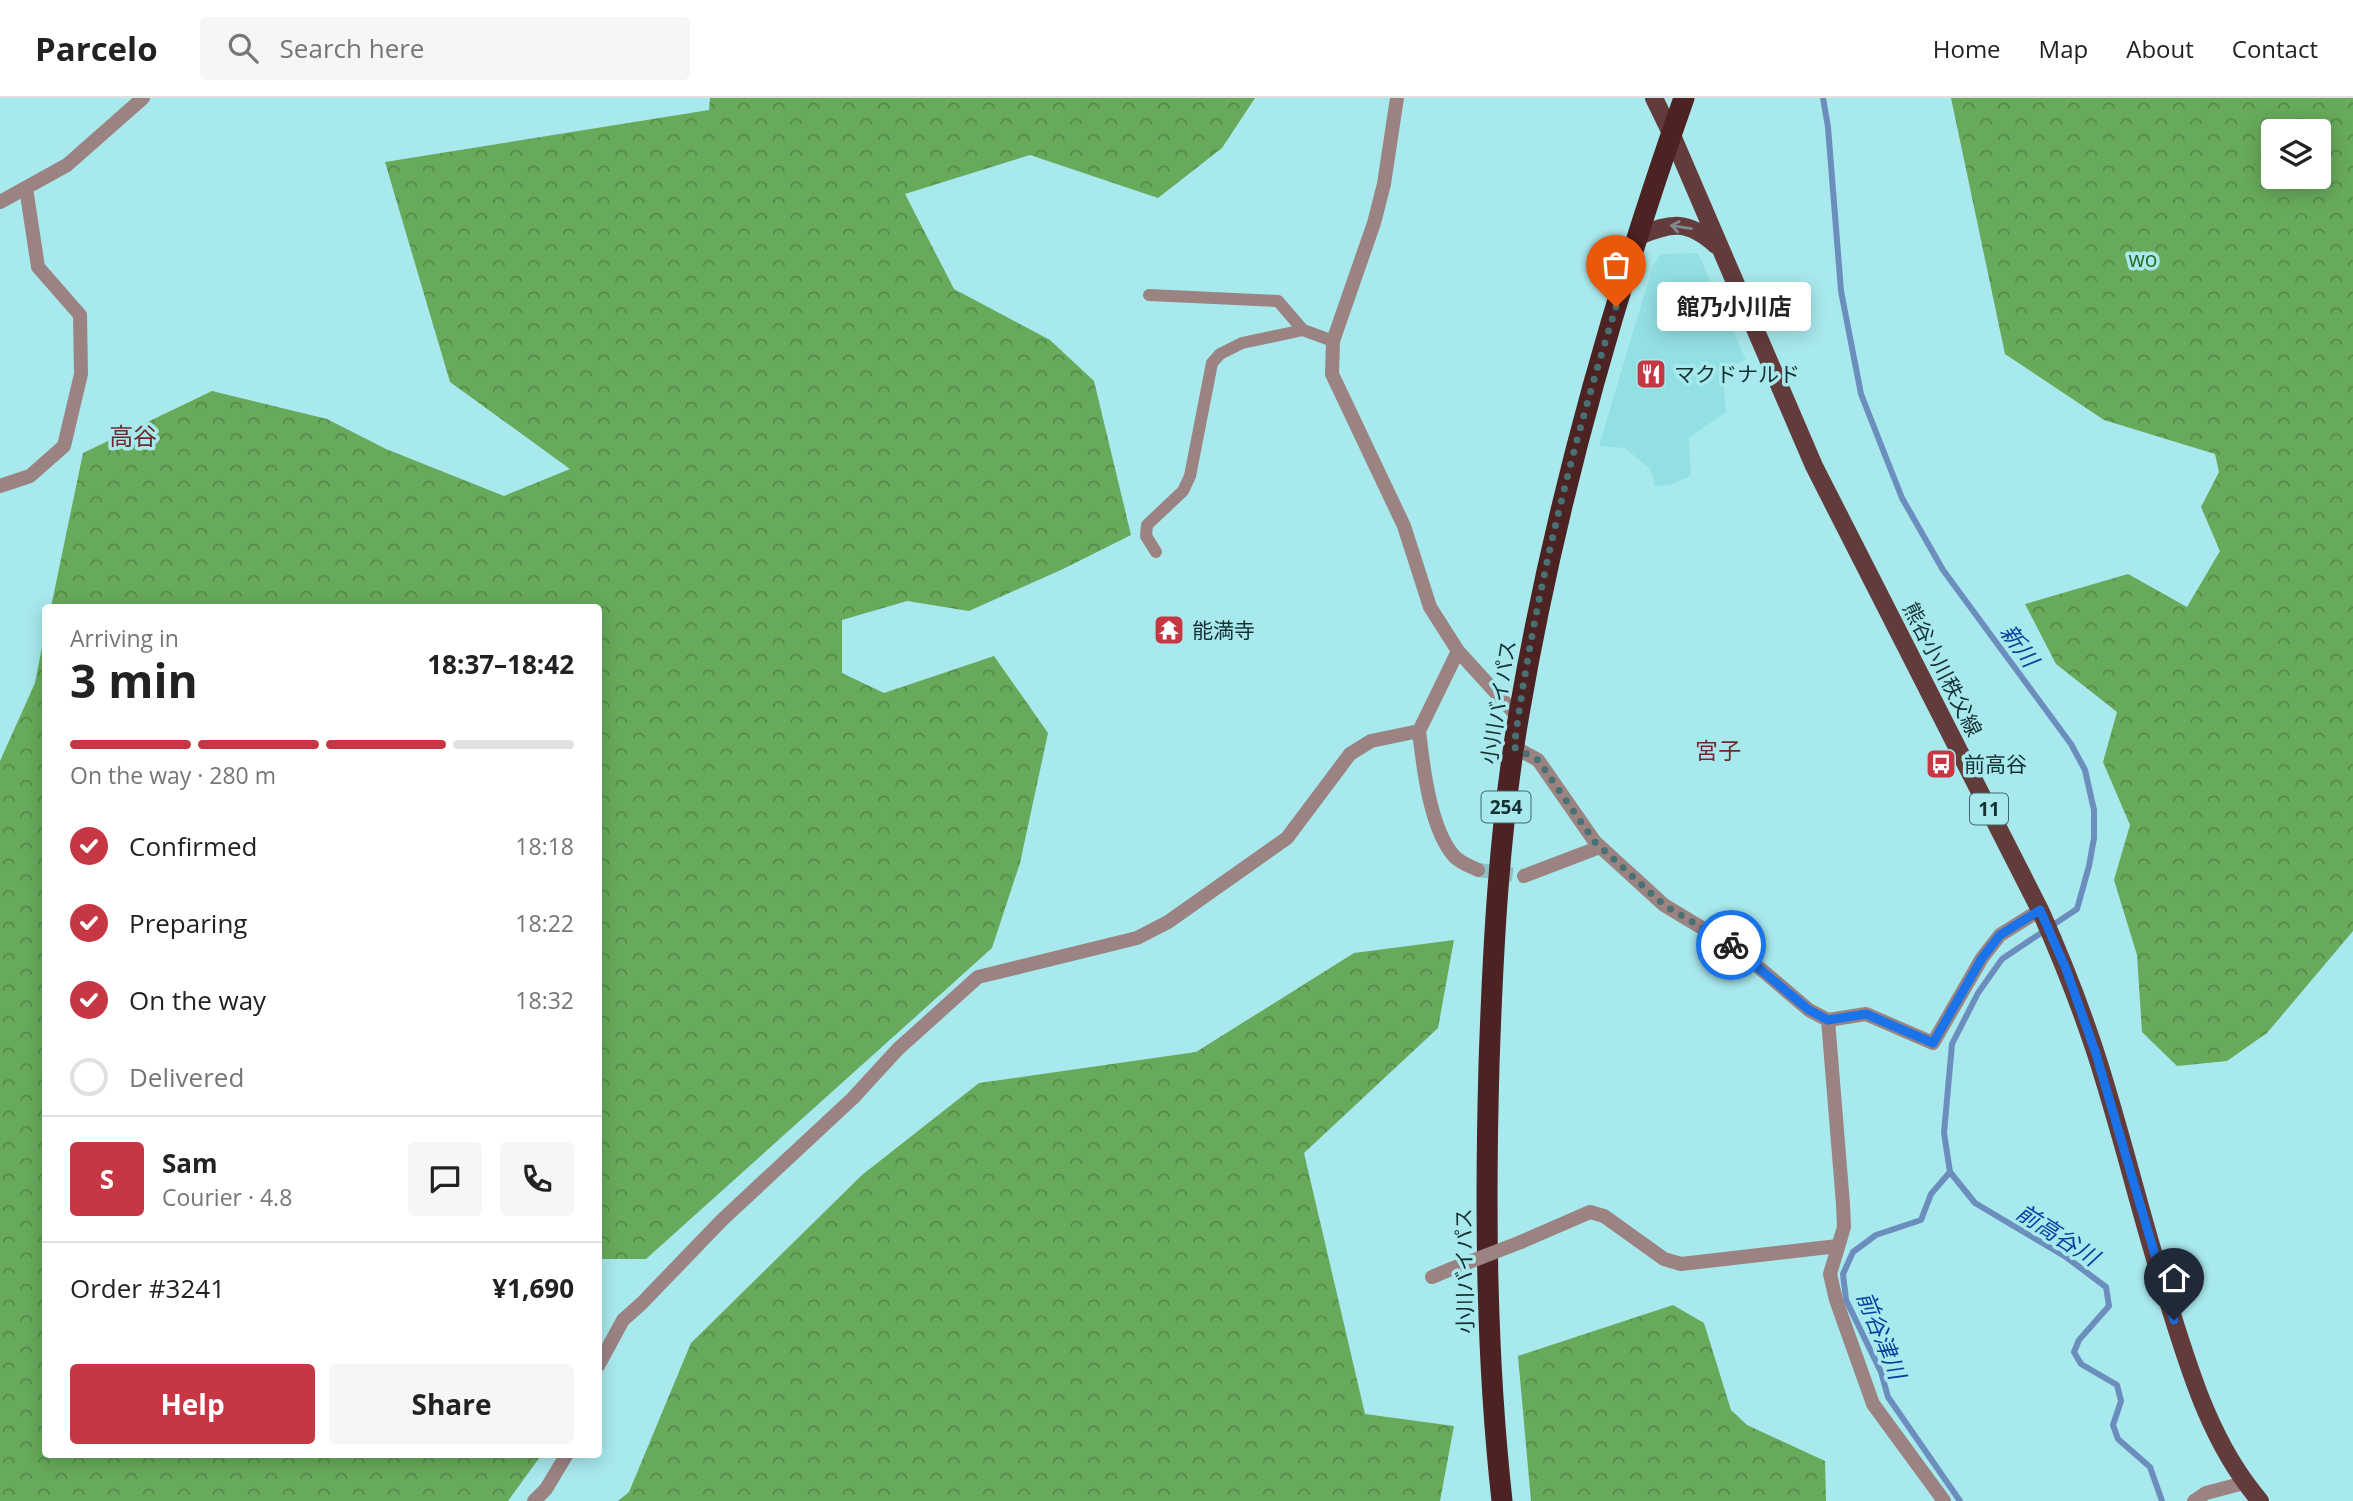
<!DOCTYPE html>
<html lang="en">
<head>
<meta charset="utf-8">
<style>
  :root { --surface:#fff; --page:#f6f6f6; --text:#222; --muted:#767676; --line:#e0e0e0; --accent:#c63643 }
  body { margin:0; font-family:"Open Sans","Noto Sans JP",sans-serif; background:var(--page); color:var(--text); height:100vh; display:flex; flex-direction:column; font-size:26px; white-space:nowrap }
  * { box-sizing:border-box; margin:0 }
  p { font-size:23px; color:var(--muted) }
  .icon { flex:none; width:38px; height:38px; fill:none; stroke:currentColor; stroke-width:2; stroke-linecap:round; stroke-linejoin:round }
  .map { position:relative; flex:1; overflow:hidden }
  .side { position:absolute; left:42px; top:506px; width:560px; height:854px; display:flex; flex-direction:column; background:var(--surface); border-radius:7px; box-shadow:0 4px 18px #0003 }
  .side>* { flex:none }
  .controls { position:absolute; left:2261px; top:21px; display:grid; gap:14px }
  .controls a { display:grid; place-items:center; width:70px; height:70px; border-radius:7px; background:var(--surface); box-shadow:0 4px 18px #0003; font-size:35px }
  .pin { position:absolute; display:grid; place-items:center; width:60px; height:60px; color:#fff; margin:-72px -30px; border-radius:50% 50% 50% 0; rotate:-45deg; box-shadow:0 0 7px #0007 }
  .pin .icon { rotate:45deg }
  .courier { position:absolute; display:grid; place-items:center; width:70px; height:70px; margin:-35px; border:5px solid #1a73e8; border-radius:50%; background:#fff; color:#222; box-shadow:0 2px 9px #0007 }
  .bubble { position:absolute; height:49px; border-radius:7px; background:var(--surface); box-shadow:0 4px 18px #0003; font-size:23px; font-weight:700; line-height:49px; text-align:center }
  .overview em { font-style:normal; font-weight:700 }
  .overview div { display:flex; flex-direction:column-reverse }
  .overview { display:flex; align-items:center; justify-content:space-between; height:119px; padding:0 28px }
  h1 { font-size:46px; font-weight:700; line-height:52px }
  .bar { display:grid; grid-template-columns:repeat(4,1fr); gap:10px 7px; align-content:center; height:84px; padding:0 28px }
  .bar i { height:9px; border-radius:5px; background:var(--line) }
  .bar .current { background:var(--accent) }
  .bar p { grid-column:span 4 }
  .line { display:flex; align-items:center; gap:18px; padding:0 28px; border-top:2px solid var(--line) }
  .line div { flex:1 }
  .round { display:grid; place-items:center; flex:none; width:74px; height:74px; border-radius:7px; background:var(--page) }
  ol { padding:0 28px; list-style:none }
  li { display:flex; align-items:center; gap:21px; height:77px }
  li p { margin-inline-start:auto }
  li .icon { padding:7px; border-radius:50%; background:var(--accent); color:#fff; stroke-width:4 }
  li:last-child { color:var(--muted) }
  li i { width:38px; height:38px; border:4px solid var(--line); border-radius:50% }
  .primary-button { display:flex; gap:14px; margin-top:auto; padding:14px 28px }
  .primary-button a { flex:1; height:80px; border-radius:7px; background:var(--accent); color:#fff; font-size:28px; font-weight:700; line-height:80px; text-align:center }
  .primary-button a+a { background:var(--page); color:var(--text) }
  header { display:flex; align-items:center; gap:42px; box-sizing:border-box; height:98px; padding:0 35px; background:var(--surface); border-bottom:2px solid var(--line) }
  header strong { font-size:33px }
  nav { display:flex; gap:38px; margin-inline-start:auto; font-size:24px }
  .search { width:490px; height:63px; background:var(--page); display:flex; align-items:center; gap:18px; box-sizing:border-box; padding:0 24px; border-radius:7px; color:var(--muted); font-size:26px }
  .map>svg:first-child { display:block }
  .built { fill:#93e0e4 }
  .forest { fill:url(#forest-crowns); fill-rule:evenodd }
  .lines { fill:none; stroke-linecap:round; stroke-linejoin:round }
  .stream { stroke:#6b8ebd; stroke-width:6 }
  .street-tunnel { stroke:#8bc4c8; stroke-width:14; stroke-dasharray:14 7; stroke-linecap:butt }
  .lane { stroke:#9b8382; stroke-width:12 }
  .street { stroke:#9b8382; stroke-width:14 }
  .primary { stroke:#633b3b; stroke-width:18 }
  .highway { stroke:#4d2222; stroke-width:21 }
  .street-bridge { stroke:#9b8382; stroke-width:14 }
  .oneway { stroke:#82898b }
  .done { stroke:#487173; stroke-width:7; stroke-dasharray:0 12.6 }
  .route { stroke:#1a73e8; stroke-width:9 }
  .labels { text-anchor:middle; dominant-baseline:central; stroke-width:7; stroke-linejoin:round; paint-order:stroke }
  .shield { fill:#a8e9ed; stroke:#41686a; stroke-width:2 }
  .shield-label { font-size:19px; font-weight:bold; fill:#153032 }
  .park-label { font-size:21px; fill:#27681a; stroke:#a8e9ed }
  .poi-label { font-size:21px; fill:#153032; stroke:#a8e9ed; text-anchor:start }
  .street-label { font-size:21px; fill:#153032; stroke:#a8e9ed }
  .water-label { font-size:23px; font-style:italic; fill:#09429e; stroke:#a8e9ed }
  .neighbourhood-label { font-size:23px; fill:#6f292c; stroke:#a8e9ed }
  .quarter-label { font-size:24px; fill:#6f292c; stroke:#a8e9ed }
</style>
</head>
<body>
<header>
<strong>Parcelo</strong>
<div class="search"><svg class="icon" aria-label="search" viewBox="0 0 24 24"><circle cx="10" cy="10" r="6"/><path d="M15 15l6 6"/></svg>Search here</div>
<nav><a>Home</a><a>Map</a><a>About</a><a>Contact</a></nav>
</header>
<div class="map">
<svg width="2353" height="1403" viewBox="0 0 2353 1403">
  <defs>
    <pattern id="forest-crowns" width="20" height="18" patternUnits="userSpaceOnUse" patternTransform="scale(1.75)"><rect width="20" height="18" fill="#67aa5b"/><path d="M2 6a3 3 0 1 1 6 0M12 15a3 3 0 1 1 6 0" fill="none" stroke="#548b4c"/></pattern>
  </defs>
  <rect width="100%" height="100%" fill="#a8e9ed"/>
  <path class="built" d="M1698 155 1746 262 1722 271 1726 314 1689 340 1691 378 1669 387 1654 388 1653 377 1649 370 1625 350 1599 348 1653 167 1661 156Z"/>
  <path class="forest" d="M710 0H1255L1222 50 1158 100 1030 57 905 96 954 191 1050 242 1094 283 1131 437 1063 471 969 513 907 503 842 522V575L884 595 994 558 1048 635 1020 765 992 850 646 1161H599L598 509H51L83 355 212 293 327 321 386 351 504 398 570 371 450 284 385 64 709 12Z
    M1951 0H2353V833L2267 935 2227 963 2177 968 2142 934 2137 857 2114 782 2130 727 2103 664 2117 614 2056 566 2025 506 2128 476 2187 509 2220 453 2201 409 2219 374 2215 356 2104 322 2005 256ZM2319 33V79H2273V33Z
    M45 534 46 1356H542L508 1403H0V663L35 585Z
    M1454 842 1438 930 1304 1055 1365 1316 1454 1328 1440 1403H618L629 1394 691 1245 862 1077 979 985 1196 954 1354 855Z
    M1673 1207 1704 1225 1731 1312 1747 1327 1825 1363 1826 1403H1531L1518 1258Z"/>
  <g class="lines">
    <path class="stream" d="M1823 0 1828 29 1841 193 1861 296 1883 352 1902 400 1943 472 2071 646 2085 672 2094 712V740L2089 768 2077 811 2002 861 1978 895 1952 946 1944 1035 1950 1074 1975 1105 2066 1159 2106 1189 2109 1208 2079 1242 2074 1254 2081 1266 2117 1287 2121 1303 2113 1327 2118 1341 2150 1369 2162 1403
      M1950 1074 1931 1096 1921 1122 1876 1137 1853 1154 1843 1176 1846 1202 1881 1274 1888 1299 1960 1403"/>
    <path class="street-tunnel" d="M1478 772 1524 778"/>
    <path class="lane" d="M1149 197 1278 203 1303 232
      M1156 454 1146 438 1147 427 1183 393 1190 378 1212 265 1220 256 1242 245 1303 232 1333 243"/>
    <path class="street" d="M1397 0 1384 86 1374 125 1333 243 1332 276 1404 428 1430 509 1458 553 1518 619
      M0 104 67 67 143 0
      M0 388 30 378 64 348 81 276 80 217 38 169 26 90
      M1419 633C1423 668 1430 731 1454 758 1460 765 1470 768 1478 772
      M1514 649 1538 662 1595 744 1664 807 1737 851 1809 912 1828 922 1866 916 1933 945 1982 860 2000 837 2040 812
      M1524 778 1600 749
      M1828 922 1843 1106 1844 1129 1830 1176 1836 1202 1873 1306 1944 1403
      M1521 1144 1590 1114 1604 1118 1664 1161 1681 1166 1838 1148
      M1432 1179 1451 1171
      M598 1268 623 1222 642 1205 722 1122 853 1000 898 951 978 879 1137 840 1168 824 1287 740 1350 656 1371 643 1419 633 1458 553
      M534 1403 546 1391 567 1356
      M2194 1403 2206 1395 2244 1385"/>
    <path class="primary" d="M1654 0 1671 35 1814 368 2040 812C2061 859 2080 907 2096 956 2120 1030 2138 1106 2161 1181 2186 1259 2206 1340 2260 1403
      M1639 138C1672 124 1688 122 1716 147"/>
    <path class="highway" d="M1502 1403C1486 1258 1485 1112 1489 966 1493 849 1499 731 1519 616 1555 406 1613 201 1684 0"/>
    <path class="street-bridge" d="M1451 1171 1521 1144"/>
  </g>
  <defs><path id="oneway-shaft" d="M-6 0H5M1.5-3L5.5 0L1.5 3" fill="none" stroke-width="1.6" stroke-linecap="round" stroke-linejoin="round" transform="scale(1.75)"/></defs>
  <use class="oneway" href="#oneway-shaft" transform="translate(1681 129) rotate(-171)"/>
  <g class="lines">
    <path class="done" d="M1616 209C1571 352 1534 500 1514 649L1538 662 1595 744 1664 807 1731 847"/>
    <path class="route" d="M1731 847 1809 912 1828 922 1866 916 1933 945 1982 860 2000 837 2040 812 2066 871 2096 956 2174 1222"/>
  </g>
  <defs>
    <g id="restaurant-square" transform="scale(1.575)"><rect x="-9" y="-9" width="18" height="18" rx="4" fill="#c63643" stroke="#a8e9ed"/><path d="M-5-6h1v4h1v-4h1v4h1v-4h1v5L-1.5 .5V6h-2V.5L-5-1ZM5-6V6H3V1.5H1.5Q1.5-4 5-6Z" fill="#fff"/></g>
    <g id="temple-square" transform="scale(1.575)"><rect x="-9" y="-9" width="18" height="18" rx="4" fill="#c63643" stroke="#a8e9ed"/><path d="M0-6L5-2H3V0L6.5 2.5H4V6H1.5V3h-3V6H-4V2.5H-6.5L-3 0V-2H-5Z" fill="#fff"/></g>
    <g id="bus-square" transform="scale(1.575)"><rect x="-9" y="-9" width="18" height="18" rx="4" fill="#c63643" stroke="#a8e9ed"/><path d="M-5-6H5V4H4V6H2V4H-2V6H-4V4H-5ZM-3.5-4V0h7V-4ZM-3.5 1.2v1.5H-2V1.2ZM2 1.2v1.5H3.5V1.2Z" fill="#fff"/></g>
  </defs>
  <g fill-rule="evenodd">
    <use href="#restaurant-square" x="1651" y="276"/>
    <use href="#temple-square" x="1169" y="532"/>
    <use href="#bus-square" x="1941" y="666"/>
  </g>
  <g class="labels">
    <g class="shield">
      <rect x="1481.5" y="693.5" width="49" height="31" rx="5"/>
      <rect x="1970" y="695.5" width="38" height="31" rx="5"/>
    </g>
    <g class="shield-label">
      <text x="1506" y="709">254</text>
      <text x="1989" y="711">11</text>
    </g>
    <g class="park-label">
      <text x="2143" y="161">wo</text>
    </g>
    <g class="poi-label">
      <text x="1674" y="276">マクドナルド</text>
      <text x="1192" y="532">能満寺</text>
      <text x="1964" y="666">前高谷</text>
    </g>
    <g class="street-label">
      <text transform="translate(1943 571) rotate(63)">熊谷小川秩父線</text>
      <text transform="translate(1498 604) rotate(-81)">小川バイパス</text>
      <text transform="translate(1464 1173) rotate(-91)">小川バイパス</text>
    </g>
    <g class="water-label">
      <text transform="translate(2020 547) rotate(54)">新川</text>
      <text transform="translate(2058 1136) rotate(33)">前高谷川</text>
      <text transform="translate(1882 1237) rotate(68)">前谷津川</text>
    </g>
    <g class="neighbourhood-label">
      <text x="1718" y="652">宮子</text>
    </g>
    <g class="quarter-label">
      <text x="133" y="337">高谷</text>
    </g>
  </g>
</svg>
<div class="controls">
<a><svg class="icon" aria-label="layers" viewBox="0 0 24 24"><path d="M12 4l9 5-9 5-9-5zM3 14l9 5 9-5"/></svg></a>
</div>
<div class="pin" style="left:1616px;top:209px;background:#ea580c"><svg class="icon" aria-label="bag" viewBox="0 0 24 24"><path d="M5 8h14l-1 12H6zM9 8a3 3 0 0 1 6 0"/></svg></div>
<div class="pin" style="left:2174px;top:1222px;background:#1f2937"><svg class="icon" aria-label="home" viewBox="0 0 24 24"><path d="M3 11l9-7 9 7M6 9v11h12V9"/></svg></div>
<div class="courier" style="left:1731px;top:847px"><svg class="icon" aria-label="bike" viewBox="0 0 24 24"><circle cx="6" cy="16" r="4"/><circle cx="18" cy="16" r="4"/><path d="M6 16l4-8h5l3 8M10 8l3 8H6M13 5h3"/></svg></div>
<div class="bubble" style="left:1657px;top:184px;width:154px">館乃小川店</div>
<section class="side">
<div class="overview"><div><h1>3 min</h1><p>Arriving in</p></div><em>18:37–18:42</em></div>
<div class="bar"><i class="current"></i><i class="current"></i><i class="current"></i><i></i><p>On the way · 280 m</p></div>
<ol>
<li><svg class="icon" aria-label="check" viewBox="0 0 24 24"><path d="M5 12l5 5 9-10"/></svg>Confirmed<p>18:18</p></li>
<li><svg class="icon" aria-label="check" viewBox="0 0 24 24"><path d="M5 12l5 5 9-10"/></svg>Preparing<p>18:22</p></li>
<li><svg class="icon" aria-label="check" viewBox="0 0 24 24"><path d="M5 12l5 5 9-10"/></svg>On the way<p>18:32</p></li>
<li><i></i>Delivered</li>
</ol>
<div class="line" style="height:126px"><b class="round" style="background:var(--accent);color:#fff">S</b><div><b>Sam</b><p>Courier · 4.8</p></div><a class="round"><svg class="icon" aria-label="chat" viewBox="0 0 24 24"><path d="M4 5h16v11H9l-5 4z"/></svg></a><a class="round"><svg class="icon" aria-label="phone" viewBox="0 0 24 24"><path d="M5 4h4l2 5-3 2q2 4 5 5l2-3 5 2v4C11 20 4 13 5 4z"/></svg></a></div>
<div class="line" style="height:91px"><div>Order #3241</div><b>¥1,690</b></div>
<div class="primary-button"><a>Help</a><a>Share</a></div>
</section>
</div>
</body>
</html>
